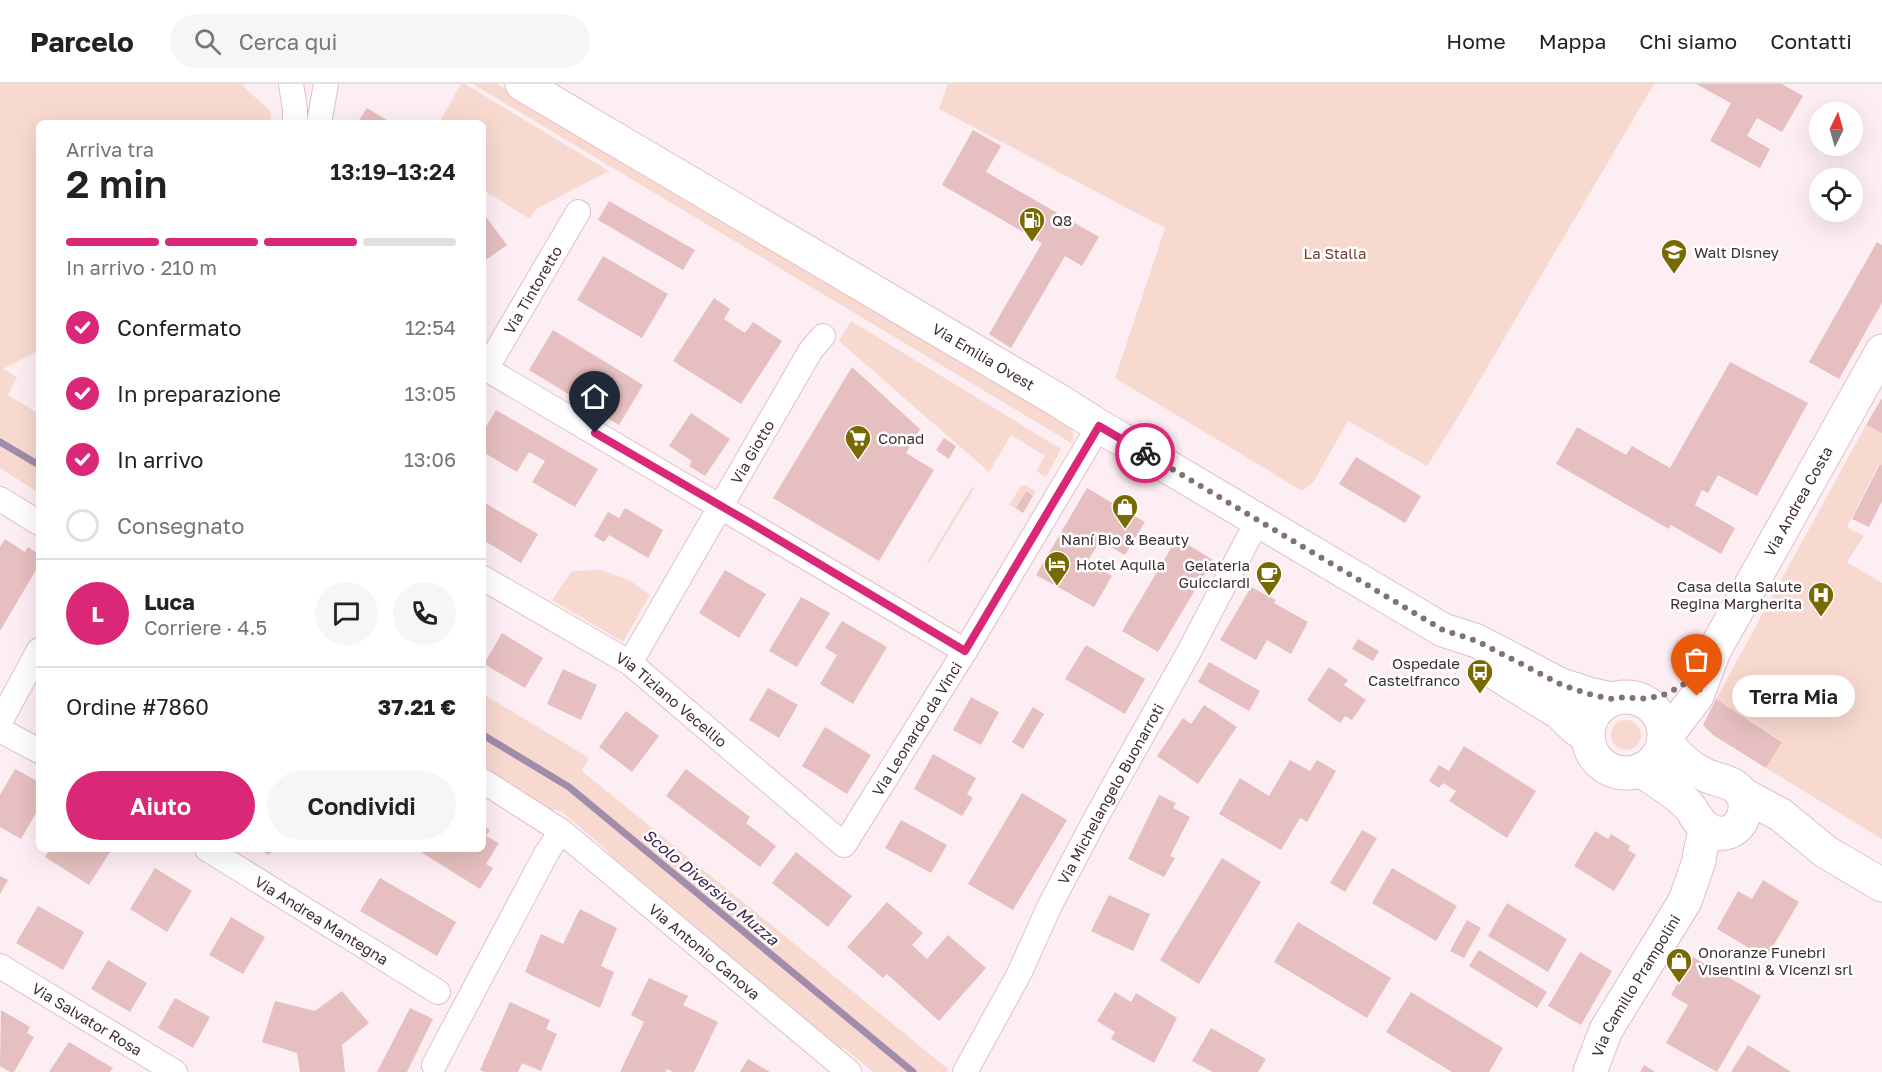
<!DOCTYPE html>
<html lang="it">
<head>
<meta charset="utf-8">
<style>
  :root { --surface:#fff; --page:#f6f6f6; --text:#222; --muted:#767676; --line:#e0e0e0; --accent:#db2777 }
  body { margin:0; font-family:"Golos Text",sans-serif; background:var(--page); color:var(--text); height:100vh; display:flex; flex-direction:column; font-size:22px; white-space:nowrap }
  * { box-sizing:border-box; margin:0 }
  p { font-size:20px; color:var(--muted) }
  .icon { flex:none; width:33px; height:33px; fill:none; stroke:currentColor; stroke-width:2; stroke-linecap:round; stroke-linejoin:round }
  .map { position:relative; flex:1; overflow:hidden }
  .drawer { position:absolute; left:36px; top:36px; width:450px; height:732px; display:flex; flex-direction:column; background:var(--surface); border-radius:9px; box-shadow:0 6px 24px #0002 }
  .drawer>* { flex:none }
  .needle { width:39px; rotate:5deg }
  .fabs { position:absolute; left:1809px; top:18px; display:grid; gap:12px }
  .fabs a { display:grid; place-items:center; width:54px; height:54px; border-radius:50%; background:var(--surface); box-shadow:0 6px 24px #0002; font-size:30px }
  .pin { position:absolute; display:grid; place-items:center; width:51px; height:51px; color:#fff; margin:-62px -26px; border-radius:50% 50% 50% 0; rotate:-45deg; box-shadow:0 0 6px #0007 }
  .pin .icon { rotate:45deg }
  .courier { position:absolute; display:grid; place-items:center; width:60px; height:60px; margin:-30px; border:4px solid #db2777; border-radius:50%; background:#fff; color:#222; box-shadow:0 2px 8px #0007 }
  .bubble { position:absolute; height:42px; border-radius:21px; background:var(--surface); box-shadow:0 6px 24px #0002; font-size:20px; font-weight:600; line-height:42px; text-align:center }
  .overview em { font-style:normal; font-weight:600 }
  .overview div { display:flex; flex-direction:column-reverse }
  .overview { display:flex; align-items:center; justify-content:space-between; height:102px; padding:0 30px }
  h1 { font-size:39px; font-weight:600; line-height:45px }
  .bar { display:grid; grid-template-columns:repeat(4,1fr); gap:9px 6px; align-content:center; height:72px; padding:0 30px }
  .bar i { height:8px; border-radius:4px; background:var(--line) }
  .bar .current { background:var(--accent) }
  .bar p { grid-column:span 4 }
  .line { display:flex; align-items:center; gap:15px; padding:0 30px; border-top:2px solid var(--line) }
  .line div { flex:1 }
  .round { display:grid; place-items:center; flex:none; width:63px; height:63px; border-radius:32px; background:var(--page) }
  ol { padding:0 30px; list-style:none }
  li { display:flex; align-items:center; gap:18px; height:66px }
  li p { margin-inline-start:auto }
  li .icon { padding:6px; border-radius:50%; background:var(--accent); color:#fff; stroke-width:4 }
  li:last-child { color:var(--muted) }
  li i { width:33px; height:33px; border:3px solid var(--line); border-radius:50% }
  .primary-button { display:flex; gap:12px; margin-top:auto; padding:12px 30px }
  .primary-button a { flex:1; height:69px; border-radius:36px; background:var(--accent); color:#fff; font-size:24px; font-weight:600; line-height:69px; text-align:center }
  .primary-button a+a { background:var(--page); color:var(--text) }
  header { display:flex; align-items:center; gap:36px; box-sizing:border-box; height:84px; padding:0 30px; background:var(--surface); border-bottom:2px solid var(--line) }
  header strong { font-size:28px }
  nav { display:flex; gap:33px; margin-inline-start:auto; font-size:21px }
  .search { width:420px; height:54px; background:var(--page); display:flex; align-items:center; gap:15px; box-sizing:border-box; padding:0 21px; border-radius:33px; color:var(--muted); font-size:22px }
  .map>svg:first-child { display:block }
  .green { fill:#f7d9cf }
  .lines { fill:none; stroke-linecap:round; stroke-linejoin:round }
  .stream { stroke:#a08cab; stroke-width:7 }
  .building { fill:#e6bfc0 }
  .street-casing { stroke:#e2beca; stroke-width:26 }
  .secondary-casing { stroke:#e2beca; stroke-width:35 }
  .street { stroke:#fff; stroke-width:24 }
  .secondary { stroke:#fff; stroke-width:33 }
  .done { stroke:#817277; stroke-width:6; stroke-dasharray:0 10.8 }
  .route { stroke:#db2777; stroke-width:8 }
  .labels { text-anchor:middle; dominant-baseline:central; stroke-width:5; stroke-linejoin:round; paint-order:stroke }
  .poi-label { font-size:15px; fill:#3e2f34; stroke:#fff; text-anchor:start }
  .park-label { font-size:15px; fill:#753f2e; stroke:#fff }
  .street-label { font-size:15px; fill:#3e2f34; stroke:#fff }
  .water-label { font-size:16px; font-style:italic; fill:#3f224d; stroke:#fff }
</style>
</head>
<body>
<header>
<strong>Parcelo</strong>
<div class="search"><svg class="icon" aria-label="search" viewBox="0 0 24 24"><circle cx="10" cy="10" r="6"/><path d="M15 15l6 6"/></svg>Cerca qui</div>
<nav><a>Home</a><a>Mappa</a><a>Chi siamo</a><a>Contatti</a></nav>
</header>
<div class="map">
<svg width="1882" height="988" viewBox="0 0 1882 988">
  <rect width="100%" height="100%" fill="#fdeef3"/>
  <path class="green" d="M0 0H241L271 28 270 39H39V266L3 285 17 293 8 311 39 330V409L0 384Z
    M461 0H465L609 87 536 125 530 135 483 106V39H439Z
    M473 0H497L1068 340 1073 349V360Z
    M948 0H1654L1455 338 1427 382 1348 337 1314 397 1302 407 1115 294 1165 144 939 25Z
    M851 237 1061 365 1046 393 1036 387 1045 372 1011 351 989 388 839 257Z
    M1866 341 1882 349V381L1879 380 1847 443 1864 452 1847 478 1882 499V755L1766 684 1782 657 1716 615Z
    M1025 401 1036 407 1033 412 1025 408 1016 424 1009 421 1021 402Z
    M972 403 974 405 929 479 927 478Z
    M601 486 629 496 650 511 623 558 552 516 572 487Z
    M483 610 589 674 582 687 948 985 947 988H873L843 963 837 969 605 774 609 768 563 729 554 725 550 732 483 691Z
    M1611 651a15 15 0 1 1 30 0a15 15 0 1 1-30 0Z"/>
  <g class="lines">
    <path class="stream" d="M0 358 39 381
      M483 651 569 703 913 988"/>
  </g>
  <path class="building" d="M1696 0H1782L1803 12 1782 48 1757 34 1747 52 1770 65 1760 84 1710 57 1731 19Z
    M367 24 392 39H357Z
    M973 46 1001 62 986 88 1099 153 1082 182 1065 172 1011 264 989 250 1042 159 942 101Z
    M609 117 695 166 683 186 598 136Z
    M483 129 507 161 483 178Z
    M1877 158 1882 161V219L1839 295 1809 278Z
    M603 172 668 210 642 254 577 216Z
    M714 214 730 225 724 235 745 249 753 238 782 257 741 320 673 277Z
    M553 246 643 301 619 341 529 286Z
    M1730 278 1808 319 1757 412 1718 391 1708 409 1702 406 1695 421 1735 444 1721 470 1671 441 1669 445 1556 380 1577 343 1626 371 1632 362 1670 384Z
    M852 283 920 345 906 369 934 386 879 477 773 414Z
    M1882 314V349L1866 341Z
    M496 326 598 385 575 423 532 398 545 377 529 368 517 388 483 368V348Z
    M691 329 730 355 705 392 689 382 692 377 669 362Z
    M944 354 956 362 949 375 936 366Z
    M1356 373 1421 412 1405 439 1339 400Z
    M1880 380 1882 381V417L1869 443 1852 435Z
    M1087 404 1145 438 1125 471 1100 457 1087 478 1112 492 1094 523 1036 491Z
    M1026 407 1033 412 1023 429 1016 424Z
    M483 418 538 450 521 479 483 456Z
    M625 424 663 446 648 474 609 451 604 458 594 452 608 428 619 434Z
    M1177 454 1213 476 1158 568 1122 547Z
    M5 455 25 468 28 463 39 470V481L0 547V463Z
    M725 486 766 510 739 554 699 529Z
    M1251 503 1276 516 1274 519 1308 538 1291 570 1267 556 1256 576 1220 556Z
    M801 513 830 529 797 583 769 567Z
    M842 537 887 563 853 620 820 600 837 571 825 564Z
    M502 549 543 574 525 604 484 580Z
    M1358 555 1379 567 1373 577 1352 565Z
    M1086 561 1145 595 1125 630 1065 595Z
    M1209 578 1260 607 1249 627 1198 598Z
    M1329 583 1348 596 1344 601 1366 616 1352 636 1345 632 1340 639 1307 616Z
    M563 585 597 601 581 636 547 620Z
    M768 604 798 621 779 654 749 636Z
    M971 613 999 628 981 661 953 646Z
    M1716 615 1782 658 1766 684 1713 651 1703 641Z
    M1204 621 1237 643 1198 700 1157 672 1183 634 1191 640Z
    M1033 623 1044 630 1023 665 1012 658Z
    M626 627 659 652 632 688 599 663Z
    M825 643 871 671 847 710 802 682Z
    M1464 662 1536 707 1507 754 1449 717 1456 707 1443 699 1439 704 1429 697 1439 681 1449 687Z
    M933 670 976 694 967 710 973 714 962 732 914 705Z
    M1290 676 1310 687 1317 676 1336 687 1307 738 1300 734 1281 766 1219 730 1240 694 1269 712Z
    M15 685 39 698V724L21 755 0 743V711Z
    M686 685 750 733 746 739 776 762 760 783 666 712Z
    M1022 709 1067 736 1013 826 968 800Z
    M1159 711 1176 719 1173 724 1190 733 1170 772 1175 774 1164 793 1128 775Z
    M901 736 947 761 931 789 885 764Z
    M483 742 490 746 486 752 499 759 486 780 493 784 480 805 416 765H483Z
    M1362 746 1377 754 1345 808 1330 799Z
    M1595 747 1608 755 1611 750 1630 762 1628 766 1636 771 1614 807 1574 782Z
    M50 765H112L89 801 45 773Z
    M259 765H273L269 771Z
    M796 768 852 812 828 843 772 799Z
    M1222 774 1261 798 1199 900 1160 876Z
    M155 784 192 807 167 848 130 825Z
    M1392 784 1457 822 1436 857 1372 819Z
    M0 792 8 796 0 810Z
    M380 794 456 838 437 872 360 827Z
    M1763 796 1799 818 1766 874 1717 845 1738 807 1752 815Z
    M1109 811 1150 830 1133 867 1091 847Z
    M887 818 923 849 912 861 927 875 948 851 986 884 939 937 887 890 883 894 847 863Z
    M1507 819 1567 855 1548 888 1488 852Z
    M38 822 84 848 63 886 16 859Z
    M580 825 617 844 601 882 614 888 600 924 525 888 541 850 563 860Z
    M231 833 265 853 243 890 209 871Z
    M1467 836 1481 844 1464 874 1450 867Z
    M1298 838 1391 894 1367 934 1274 878Z
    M1479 866 1547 908 1537 924 1469 882Z
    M1580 868 1612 887 1581 941 1548 922Z
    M1693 873 1761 912 1717 988 1666 959 1688 921 1671 911Z
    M108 876 147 899 130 928 91 905Z
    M649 894 688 912 683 921 718 938 694 988H673L667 985 665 988H620L644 938 631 931Z
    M342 907 369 939 342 961 345 988H300L297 969 262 958 275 917 315 927Z
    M1115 908 1131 918 1136 909 1177 934 1154 979 1111 955 1115 948 1097 937Z
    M1411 908 1503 964 1489 988H1452L1386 948Z
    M175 914 210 933 193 964 158 944Z
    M510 918 550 936 546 945 557 950 541 987 522 979 518 988H484L480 986Z
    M410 924 433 935 407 988H377Z
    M1 926 30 943 27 949 34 953 14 988H10L0 982Z
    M1211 944 1266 975 1258 988H1213L1192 977Z
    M69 958 113 984 110 988H49Z
    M1748 961 1791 988H1731Z
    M748 975 770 988H740Z
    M1644 981 1655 988H1640Z"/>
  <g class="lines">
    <g class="street-casing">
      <g id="street">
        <path d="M291 0 295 25V39"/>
        <path d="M319 39 326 0"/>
        <path d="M483 283 965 567"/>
        <path id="s1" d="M486 285 578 128"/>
        <path d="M0 415 39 439"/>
        <path id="s2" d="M483 494 630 579 844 761 965 567 1099 342"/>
        <path id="s3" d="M630 579 811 266 823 252"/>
        <path d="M0 638 39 566"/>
        <path d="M0 646 39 667"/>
        <path id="s4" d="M483 697 561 747 849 988"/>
        <path id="s5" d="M207 765 438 908"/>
        <path id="s6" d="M0 882 175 988"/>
        <path d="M434 981 546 770 561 747"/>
        <path id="s7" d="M965 988 1019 890 1050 821 1097 732 1190 566 1258 436"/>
      </g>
    </g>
    <g class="secondary-casing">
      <g id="secondary">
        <path id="s8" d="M522 0 1056 315 1099 342 1443 546 1477 557 1561 601 1592 611 1612 615"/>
        <path d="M1492 587 1560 629 1575 644 1588 653"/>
        <circle cx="1626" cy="651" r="38"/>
        <path id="s9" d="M1664 655 1697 612 1714 567 1882 267"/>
        <path d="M1640 686C1656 697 1674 707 1688 721 1695 729 1698 740 1708 745 1713 749 1719 750 1725 749 1744 746 1752 718 1738 705 1730 697 1716 696 1705 691 1688 683 1675 670 1664 655"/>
        <path d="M1742 710 1781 731 1826 768 1882 801"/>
        <path id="s10" d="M1590 988 1606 946 1685 817 1699 777 1700 768 1706 744"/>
      </g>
    </g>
    <use href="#street" class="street"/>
    <use href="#secondary" class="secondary"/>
  </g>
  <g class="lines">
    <path class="done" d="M1145 369 1443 546 1477 557 1562 601 1592 611 1612 615 1626 613 1640 615 1661 612 1682 602 1714 567 1697 612"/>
    <path class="route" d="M595 349 754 441 965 567 1099 342 1145 369"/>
  </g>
  <defs>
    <g id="fuel-pin" transform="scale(1.35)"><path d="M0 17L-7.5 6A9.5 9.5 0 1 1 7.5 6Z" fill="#776a02" stroke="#fff"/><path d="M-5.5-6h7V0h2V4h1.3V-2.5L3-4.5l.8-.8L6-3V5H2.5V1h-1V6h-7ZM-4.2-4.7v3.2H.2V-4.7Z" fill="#fff"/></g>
    <g id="school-pin" transform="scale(1.35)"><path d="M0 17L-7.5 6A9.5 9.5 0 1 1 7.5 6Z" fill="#776a02" stroke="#fff"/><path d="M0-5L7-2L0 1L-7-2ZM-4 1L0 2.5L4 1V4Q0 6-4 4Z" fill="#fff"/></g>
    <g id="supermarket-pin" transform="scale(1.35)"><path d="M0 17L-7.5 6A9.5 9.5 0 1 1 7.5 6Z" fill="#776a02" stroke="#fff"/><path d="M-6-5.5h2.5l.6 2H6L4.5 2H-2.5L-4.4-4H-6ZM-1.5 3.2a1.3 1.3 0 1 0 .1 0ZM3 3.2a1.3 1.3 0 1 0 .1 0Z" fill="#fff"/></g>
    <g id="shop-pin" transform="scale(1.35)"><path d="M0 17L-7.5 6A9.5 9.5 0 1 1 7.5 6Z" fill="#776a02" stroke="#fff"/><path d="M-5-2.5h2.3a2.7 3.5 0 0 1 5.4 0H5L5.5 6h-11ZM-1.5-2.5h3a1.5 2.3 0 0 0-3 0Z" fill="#fff"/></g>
    <g id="hotel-pin" transform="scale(1.35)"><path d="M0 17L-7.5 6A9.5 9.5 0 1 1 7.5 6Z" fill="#776a02" stroke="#fff"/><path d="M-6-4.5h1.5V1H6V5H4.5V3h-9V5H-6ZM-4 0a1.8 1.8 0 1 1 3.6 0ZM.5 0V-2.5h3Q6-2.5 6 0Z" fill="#fff"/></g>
    <g id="cafe-pin" transform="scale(1.35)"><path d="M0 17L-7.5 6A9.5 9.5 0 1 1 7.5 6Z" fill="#776a02" stroke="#fff"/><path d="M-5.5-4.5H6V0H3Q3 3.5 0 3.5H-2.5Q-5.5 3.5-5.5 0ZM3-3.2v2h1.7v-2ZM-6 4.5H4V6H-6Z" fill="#fff"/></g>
    <g id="hospital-pin" transform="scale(1.35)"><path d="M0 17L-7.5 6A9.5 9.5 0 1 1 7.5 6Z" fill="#776a02" stroke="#fff"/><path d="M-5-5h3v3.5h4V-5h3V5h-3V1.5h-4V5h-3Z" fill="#fff"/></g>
    <g id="bus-pin" transform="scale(1.35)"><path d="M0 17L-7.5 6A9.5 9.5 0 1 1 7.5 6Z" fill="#776a02" stroke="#fff"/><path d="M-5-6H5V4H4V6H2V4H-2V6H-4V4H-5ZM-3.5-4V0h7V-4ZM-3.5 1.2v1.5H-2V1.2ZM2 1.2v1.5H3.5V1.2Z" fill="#fff"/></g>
  </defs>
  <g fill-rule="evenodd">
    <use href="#fuel-pin" x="1032" y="136"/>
    <use href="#school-pin" x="1674" y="168"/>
    <use href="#supermarket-pin" x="858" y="354"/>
    <use href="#shop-pin" x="1125" y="423"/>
    <use href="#hotel-pin" x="1057" y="480"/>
    <use href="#cafe-pin" x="1269" y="490"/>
    <use href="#hospital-pin" x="1821" y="511"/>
    <use href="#bus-pin" x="1480" y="588"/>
    <use href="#shop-pin" x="1679" y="877"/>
  </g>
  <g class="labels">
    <g class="poi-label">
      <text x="1052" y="136">Q8</text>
      <text x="1694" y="168">Walt Disney</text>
      <text x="878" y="354">Conad</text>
      <text x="1125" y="455" text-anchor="middle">Naní Bio &amp; Beauty</text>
      <text x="1076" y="480">Hotel Aquila</text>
      <text x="1250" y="481" text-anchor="end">Gelateria<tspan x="1250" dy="17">Guicciardi</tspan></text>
      <text x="1802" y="502" text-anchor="end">Casa della Salute<tspan x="1802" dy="17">Regina Margherita</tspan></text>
      <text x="1460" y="579" text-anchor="end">Ospedale<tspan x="1460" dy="17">Castelfranco</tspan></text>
      <text x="1698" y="868">Onoranze Funebri<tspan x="1698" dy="17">Visentini &amp; Vicenzi srl</tspan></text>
    </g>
    <g class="park-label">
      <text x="1335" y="169">La Stalla</text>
    </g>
    <g class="street-label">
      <text stroke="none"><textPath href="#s1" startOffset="92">Via Tintoretto</textPath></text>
      <text stroke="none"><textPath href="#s8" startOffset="536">Via Emilia Ovest</textPath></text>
      <text stroke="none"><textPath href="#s3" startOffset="244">Via Giotto</textPath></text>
      <text stroke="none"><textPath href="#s9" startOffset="274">Via Andrea Costa</textPath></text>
      <text stroke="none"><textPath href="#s2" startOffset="225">Via Tiziano Vecellio</textPath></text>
      <text stroke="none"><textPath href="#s2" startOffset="588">Via Leonardo da Vinci</textPath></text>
      <text stroke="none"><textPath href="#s7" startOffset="314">Via Michelangelo Buonarroti</textPath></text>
      <text stroke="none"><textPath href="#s5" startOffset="135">Via Andrea Mantegna</textPath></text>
      <text stroke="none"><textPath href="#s4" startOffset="280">Via Antonio Canova</textPath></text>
      <text stroke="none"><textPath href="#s10" startOffset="98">Via Camillo Prampolini</textPath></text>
      <text stroke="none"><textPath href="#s6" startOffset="102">Via Salvator Rosa</textPath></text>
    </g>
    <g class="water-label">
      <text transform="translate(711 803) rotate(40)">Scolo Diversivo Muzza</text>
    </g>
  </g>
</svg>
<div class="fabs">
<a><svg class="needle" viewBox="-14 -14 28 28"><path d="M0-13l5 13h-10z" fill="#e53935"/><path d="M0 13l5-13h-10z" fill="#767676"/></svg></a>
<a><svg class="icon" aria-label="locate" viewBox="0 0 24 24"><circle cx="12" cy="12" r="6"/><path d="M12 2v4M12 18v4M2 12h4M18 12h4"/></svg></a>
</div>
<div class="pin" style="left:1697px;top:612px;background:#ea580c"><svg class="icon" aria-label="bag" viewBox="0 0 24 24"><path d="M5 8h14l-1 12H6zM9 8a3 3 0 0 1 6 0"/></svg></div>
<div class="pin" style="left:595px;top:349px;background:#1f2937"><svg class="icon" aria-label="home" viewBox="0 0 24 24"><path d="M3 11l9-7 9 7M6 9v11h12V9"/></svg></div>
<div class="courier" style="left:1145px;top:369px"><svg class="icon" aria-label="bike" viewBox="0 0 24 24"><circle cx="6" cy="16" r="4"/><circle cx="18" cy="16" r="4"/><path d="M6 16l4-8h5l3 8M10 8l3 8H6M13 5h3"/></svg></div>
<div class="bubble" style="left:1732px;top:591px;width:123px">Terra Mia</div>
<section class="drawer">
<div class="overview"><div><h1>2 min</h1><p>Arriva tra</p></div><em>13:19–13:24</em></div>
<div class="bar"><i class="current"></i><i class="current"></i><i class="current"></i><i></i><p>In arrivo · 210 m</p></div>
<ol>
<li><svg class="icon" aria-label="check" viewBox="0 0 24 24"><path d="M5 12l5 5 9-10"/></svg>Confermato<p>12:54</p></li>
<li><svg class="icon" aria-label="check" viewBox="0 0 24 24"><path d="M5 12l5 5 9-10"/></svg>In preparazione<p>13:05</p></li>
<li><svg class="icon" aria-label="check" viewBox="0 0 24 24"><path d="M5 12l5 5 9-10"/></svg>In arrivo<p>13:06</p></li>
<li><i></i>Consegnato</li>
</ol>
<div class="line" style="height:108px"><b class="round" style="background:var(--accent);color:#fff">L</b><div><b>Luca</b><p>Corriere · 4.5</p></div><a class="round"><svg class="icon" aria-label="chat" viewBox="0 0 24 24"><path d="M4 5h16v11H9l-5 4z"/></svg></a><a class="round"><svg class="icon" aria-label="phone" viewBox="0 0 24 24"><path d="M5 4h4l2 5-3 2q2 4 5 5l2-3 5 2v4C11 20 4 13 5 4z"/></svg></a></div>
<div class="line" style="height:78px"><div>Ordine #7860</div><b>37.21 €</b></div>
<div class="primary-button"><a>Aiuto</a><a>Condividi</a></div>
</section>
</div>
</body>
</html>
